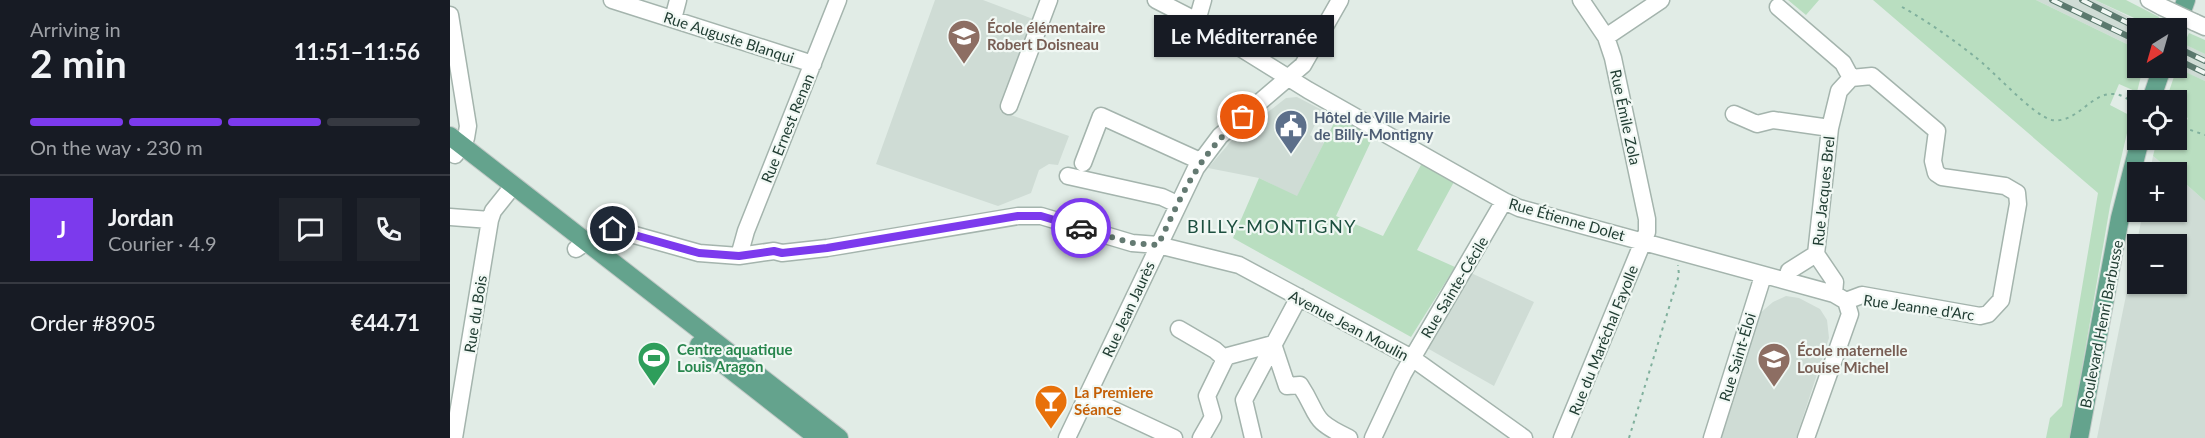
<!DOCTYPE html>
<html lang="en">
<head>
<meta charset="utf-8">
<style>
  :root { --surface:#171b24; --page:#20242c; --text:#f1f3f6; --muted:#9ea1a6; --line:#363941; --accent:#7c3aed }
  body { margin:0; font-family:Lato,sans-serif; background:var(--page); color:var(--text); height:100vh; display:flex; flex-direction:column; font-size:22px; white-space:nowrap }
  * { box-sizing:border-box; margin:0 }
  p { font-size:20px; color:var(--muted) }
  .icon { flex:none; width:33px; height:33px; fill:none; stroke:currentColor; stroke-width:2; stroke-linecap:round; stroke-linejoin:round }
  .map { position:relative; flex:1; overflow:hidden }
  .sheet { display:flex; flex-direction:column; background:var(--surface); width:450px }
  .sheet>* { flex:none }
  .needle { width:39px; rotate:217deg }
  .buttons { position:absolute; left:1677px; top:18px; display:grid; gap:12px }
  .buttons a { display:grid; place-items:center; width:60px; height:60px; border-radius:0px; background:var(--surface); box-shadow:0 2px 4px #0004; font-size:30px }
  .pin { position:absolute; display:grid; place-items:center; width:51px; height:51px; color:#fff; margin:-26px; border:3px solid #fff; border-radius:50%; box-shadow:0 2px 6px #0007 }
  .courier { position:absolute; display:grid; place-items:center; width:60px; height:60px; margin:-30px; border:4px solid #7c3aed; border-radius:50%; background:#fff; color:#222; box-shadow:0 2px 8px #0007 }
  .bubble { position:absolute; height:42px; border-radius:0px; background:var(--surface); box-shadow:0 2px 4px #0004; font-size:20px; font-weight:700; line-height:42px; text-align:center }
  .overview em { font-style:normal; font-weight:700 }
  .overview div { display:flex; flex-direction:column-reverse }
  .overview { display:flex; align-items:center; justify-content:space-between; height:102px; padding:0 30px }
  h1 { font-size:39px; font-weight:700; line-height:45px }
  .bar { display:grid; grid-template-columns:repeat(4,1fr); gap:9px 6px; align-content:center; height:72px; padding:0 30px }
  .bar i { height:8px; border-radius:4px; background:var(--line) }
  .bar .active { background:var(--accent) }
  .bar p { grid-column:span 4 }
  .line { display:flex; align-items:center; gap:15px; padding:0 30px; border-top:2px solid var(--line) }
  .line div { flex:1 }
  .round { display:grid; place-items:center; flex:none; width:63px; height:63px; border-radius:0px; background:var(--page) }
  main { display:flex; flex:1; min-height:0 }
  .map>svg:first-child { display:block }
  .built { fill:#cfdcd5; fill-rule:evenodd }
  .green { fill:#b9dec0 }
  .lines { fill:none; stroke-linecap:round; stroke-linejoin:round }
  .minor-casing { stroke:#a4b4ad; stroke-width:19 }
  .major-casing { stroke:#c1c9c6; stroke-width:20 }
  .path { stroke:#80b09d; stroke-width:2; stroke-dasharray:3 4.5; stroke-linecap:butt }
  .minor { stroke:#fff; stroke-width:16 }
  .major { stroke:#64a38d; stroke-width:18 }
  .rail-casing { stroke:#5b796e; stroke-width:6 }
  .rail { stroke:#f1f8f4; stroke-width:4; stroke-dasharray:11; stroke-linecap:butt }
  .minor-bridge-casing { stroke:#a4b4ad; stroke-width:19; stroke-linecap:butt }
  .minor-bridge { stroke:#fff; stroke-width:16 }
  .done { stroke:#647a72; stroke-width:6; stroke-dasharray:0 10.8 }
  .route { stroke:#7c3aed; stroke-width:8 }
  .labels { text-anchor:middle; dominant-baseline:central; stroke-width:4.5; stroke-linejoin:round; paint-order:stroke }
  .education-label { font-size:15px; font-weight:bold; fill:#785e54; stroke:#f1f8f4; text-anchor:start }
  .street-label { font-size:15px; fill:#213d33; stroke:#f1f8f4 }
  .service-label { font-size:15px; font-weight:bold; fill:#4e5e75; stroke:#f1f8f4; text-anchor:start }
  .leisure-label { font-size:15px; font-weight:bold; fill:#27864d; stroke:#f1f8f4; text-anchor:start }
  .food-label { font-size:15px; font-weight:bold; fill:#c56008; stroke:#f1f8f4; text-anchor:start }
  .quarter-label { font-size:18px; letter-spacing:1.5px; fill:#1c4f3f; stroke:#f1f8f4 }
</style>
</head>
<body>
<main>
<section class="sheet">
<div class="overview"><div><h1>2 min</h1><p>Arriving in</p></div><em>11:51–11:56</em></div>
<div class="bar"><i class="active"></i><i class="active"></i><i class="active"></i><i></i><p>On the way · 230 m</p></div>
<div class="line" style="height:108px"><b class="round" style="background:var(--accent);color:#fff">J</b><div><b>Jordan</b><p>Courier · 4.9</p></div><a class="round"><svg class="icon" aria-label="chat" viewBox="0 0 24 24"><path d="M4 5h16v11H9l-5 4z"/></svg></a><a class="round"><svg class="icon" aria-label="phone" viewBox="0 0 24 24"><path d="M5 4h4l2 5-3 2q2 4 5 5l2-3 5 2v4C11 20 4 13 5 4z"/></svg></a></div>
<div class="line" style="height:78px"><div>Order #8905</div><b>€44.71</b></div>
</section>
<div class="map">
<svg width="1755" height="438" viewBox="0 0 1755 438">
  <rect width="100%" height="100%" fill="#e1ece6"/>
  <path class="built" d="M485 0H533L583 19 550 111 619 136 608 165 599 164 589 170 581 193 548 206 426 164Z
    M1586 0H1645L1702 28H1688L1687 49Z
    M1727 40 1755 54V81L1726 68Z
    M847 97 872 110 860 135 874 143 847 197 809 178 758 168 783 139 836 98Z
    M1703 156 1722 172H1700Z
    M1727 176 1755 201V438H1647L1693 212H1726ZM1688 244H1726V284H1688Z
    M1021 273 1084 302 1044 386 977 348Z
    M1336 296 1349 298 1370 309 1377 320 1379 338 1346 438H1270L1309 314 1323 302Z"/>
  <path class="green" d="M1338 0H1369L1356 15Z
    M1423 0H1586L1687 49 1688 68H1693L1687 92 1669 84 1660 105 1681 116 1660 206 1620 438H1596L1600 418 1612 406 1648 193Z
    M1645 0H1676L1709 17 1706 28Z
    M1739 33 1755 40V54L1734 44Z
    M1727 68 1755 81V201L1727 176 1726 172H1722L1703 156 1707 140 1728 139 1738 118 1727 112 1726 100H1716Z
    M887 117 923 137 886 216 933 236 972 163 1005 180 967 250 1005 267 961 337 783 238 809 178 847 196Z"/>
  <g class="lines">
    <g class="minor-casing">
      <path id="minor" d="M162 0 363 64
        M706 0 747 21 858 90 1054 201 1069 208 1384 294 1396 301 1412 295 1530 316 1538 314 1551 300 1568 204 1567 193 1555 186 1492 177 1486 173 1483 161 1487 131 1422 76 1401 78
        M1699 0 1712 7
        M1328 7 1393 63 1401 78
        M0 15 18 126 16 138 5 155 0 147
        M223 19 228 0
        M747 21 753 0
        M1744 22 1755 27
        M1156 37 1211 0
        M559 106 599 0
        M1284 114 1307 124 1323 120 1380 128
        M633 163 651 116 750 161
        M618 176 712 197 727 204
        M0 217 40 220
        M126 249 152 231 163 229 249 253 289 256 324 251 332 253 377 248 568 216H591L682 243 708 245 789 265 962 358 1074 438
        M1366 254 1380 128 1389 91 1401 78
        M289 256 296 231 388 0
        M1337 281 1339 271 1366 254 1385 282 1384 294
        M729 329 765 350 775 359
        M636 397 724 438
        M4 438 40 220 43 211 63 186
        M617 438 746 168 770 136 853 65 890 0
        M751 438 763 417 757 396 775 359 778 356 823 344 837 386 850 385C871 417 859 419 899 438
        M803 438 794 400 849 297
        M923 438 953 374 1054 201
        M1112 438 1197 232V219L1163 58 1156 37 1131 0
        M1262 438 1313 276
        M1356 438 1400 314 1396 301"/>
    </g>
    <g class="major-casing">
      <path id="major" d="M1726 28 1736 0
        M1701 100 1712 68
        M0 136 389 438
        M249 345 368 438
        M1629 438 1670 218 1690 140"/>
    </g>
    <path class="path" d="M1452 7C1477 21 1501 38 1524 56 1542 69 1583 116 1602 120 1627 124 1641 92 1664 94 1671 94 1679 100 1685 103
      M1726 125 1755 135
      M1179 438 1229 275 1228 265"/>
    <use href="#minor" class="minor"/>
    <use href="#major" class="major"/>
    <g class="rail-casing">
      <path id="rail" d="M1602 0 1688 41
        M1632 0 1688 28
        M1726 47 1755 61
        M1726 59 1755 73"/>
    </g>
    <use href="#rail" class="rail"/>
    <g class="minor-bridge-casing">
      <path id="minor-bridge" d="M1712 7 1744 22"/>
    </g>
    <use href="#minor-bridge" class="minor-bridge"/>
  </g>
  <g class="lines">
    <path class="done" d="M631 228 682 243 708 245C733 193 748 155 793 117"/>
    <path class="route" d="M163 229 249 253 289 256 324 251 332 253 377 248 568 216H591L631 228"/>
  </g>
  <defs>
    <g id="school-pin" transform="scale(1.725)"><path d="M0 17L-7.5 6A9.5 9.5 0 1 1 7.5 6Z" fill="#8d6e63" stroke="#f1f8f4"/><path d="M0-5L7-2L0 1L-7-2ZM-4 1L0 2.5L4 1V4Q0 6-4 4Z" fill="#fff"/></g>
    <g id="civic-pin" transform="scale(1.725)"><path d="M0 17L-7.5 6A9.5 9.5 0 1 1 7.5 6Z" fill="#5c6f8a" stroke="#f1f8f4"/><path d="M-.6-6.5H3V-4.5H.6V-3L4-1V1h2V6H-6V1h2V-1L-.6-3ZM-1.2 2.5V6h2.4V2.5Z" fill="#fff"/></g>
    <g id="stadium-pin" transform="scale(1.725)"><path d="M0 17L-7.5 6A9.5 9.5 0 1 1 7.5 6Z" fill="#2e9e5b" stroke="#f1f8f4"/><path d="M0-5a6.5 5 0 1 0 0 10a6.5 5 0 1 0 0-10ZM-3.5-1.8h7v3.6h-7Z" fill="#fff"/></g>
    <g id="bar-pin" transform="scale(1.725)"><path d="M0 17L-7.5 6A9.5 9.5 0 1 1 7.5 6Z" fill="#e8710a" stroke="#f1f8f4"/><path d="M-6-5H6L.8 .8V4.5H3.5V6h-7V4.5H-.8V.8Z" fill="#fff"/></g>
  </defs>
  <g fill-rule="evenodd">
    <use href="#school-pin" x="514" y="36"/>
    <use href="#civic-pin" x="841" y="126"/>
    <use href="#stadium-pin" x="204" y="358"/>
    <use href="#school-pin" x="1324" y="359"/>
    <use href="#bar-pin" x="601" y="401"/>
  </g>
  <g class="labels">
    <g class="education-label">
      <text x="537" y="27">École élémentaire<tspan x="537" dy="17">Robert Doisneau</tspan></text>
      <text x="1347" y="350">École maternelle<tspan x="1347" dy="17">Louise Michel</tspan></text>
    </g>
    <g class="street-label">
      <text transform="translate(279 37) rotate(18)">Rue Auguste Blanqui</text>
      <text transform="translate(1176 117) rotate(78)">Rue Émile Zola</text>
      <text transform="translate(337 128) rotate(-68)">Rue Ernest Renan</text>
      <text transform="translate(1373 191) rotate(-84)">Rue Jacques Brel</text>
      <text transform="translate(1117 219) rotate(16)">Rue Étienne Dolet</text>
      <text transform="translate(1004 287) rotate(-59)">Rue Sainte-Cécile</text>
      <text transform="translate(1469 307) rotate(8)">Rue Jeanne d'Arc</text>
      <text transform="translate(678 309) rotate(-65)">Rue Jean Jaurès</text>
      <text transform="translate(25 314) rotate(-81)">Rue du Bois</text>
      <text transform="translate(1651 324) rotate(-79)">Boulevard Henri Barbusse</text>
      <text transform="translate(899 325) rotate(28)">Avenue Jean Moulin</text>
      <text transform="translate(1153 340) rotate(-68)">Rue du Maréchal Fayolle</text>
      <text transform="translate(1287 357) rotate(-73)">Rue Saint-Éloi</text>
    </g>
    <g class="service-label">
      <text x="864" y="117">Hôtel de Ville Mairie<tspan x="864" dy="17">de Billy-Montigny</tspan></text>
    </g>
    <g class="leisure-label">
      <text x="227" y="349">Centre aquatique<tspan x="227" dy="17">Louis Aragon</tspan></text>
    </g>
    <g class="food-label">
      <text x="624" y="392">La Premiere<tspan x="624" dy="17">Séance</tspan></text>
    </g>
    <g class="quarter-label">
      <text x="822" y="226">BILLY-MONTIGNY</text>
    </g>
  </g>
</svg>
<div class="buttons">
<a><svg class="needle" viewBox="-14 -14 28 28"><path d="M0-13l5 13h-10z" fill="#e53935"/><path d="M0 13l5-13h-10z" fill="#9ea1a6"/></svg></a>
<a><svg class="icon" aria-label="locate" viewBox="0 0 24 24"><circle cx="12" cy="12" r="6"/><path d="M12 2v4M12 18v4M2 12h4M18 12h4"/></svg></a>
<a>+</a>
<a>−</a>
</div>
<div class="pin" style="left:793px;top:117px;background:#ea580c"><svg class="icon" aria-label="bag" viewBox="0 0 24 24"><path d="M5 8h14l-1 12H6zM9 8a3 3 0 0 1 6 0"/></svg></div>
<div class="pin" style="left:163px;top:229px;background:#1f2937"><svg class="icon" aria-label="home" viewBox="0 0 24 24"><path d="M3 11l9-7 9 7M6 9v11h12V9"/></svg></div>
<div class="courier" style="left:631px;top:228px"><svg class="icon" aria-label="car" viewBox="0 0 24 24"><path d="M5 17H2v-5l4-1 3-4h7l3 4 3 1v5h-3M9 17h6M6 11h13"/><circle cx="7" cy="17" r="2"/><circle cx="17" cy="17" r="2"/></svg></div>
<div class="bubble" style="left:704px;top:15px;width:180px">Le Méditerranée</div>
</div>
</main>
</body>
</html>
